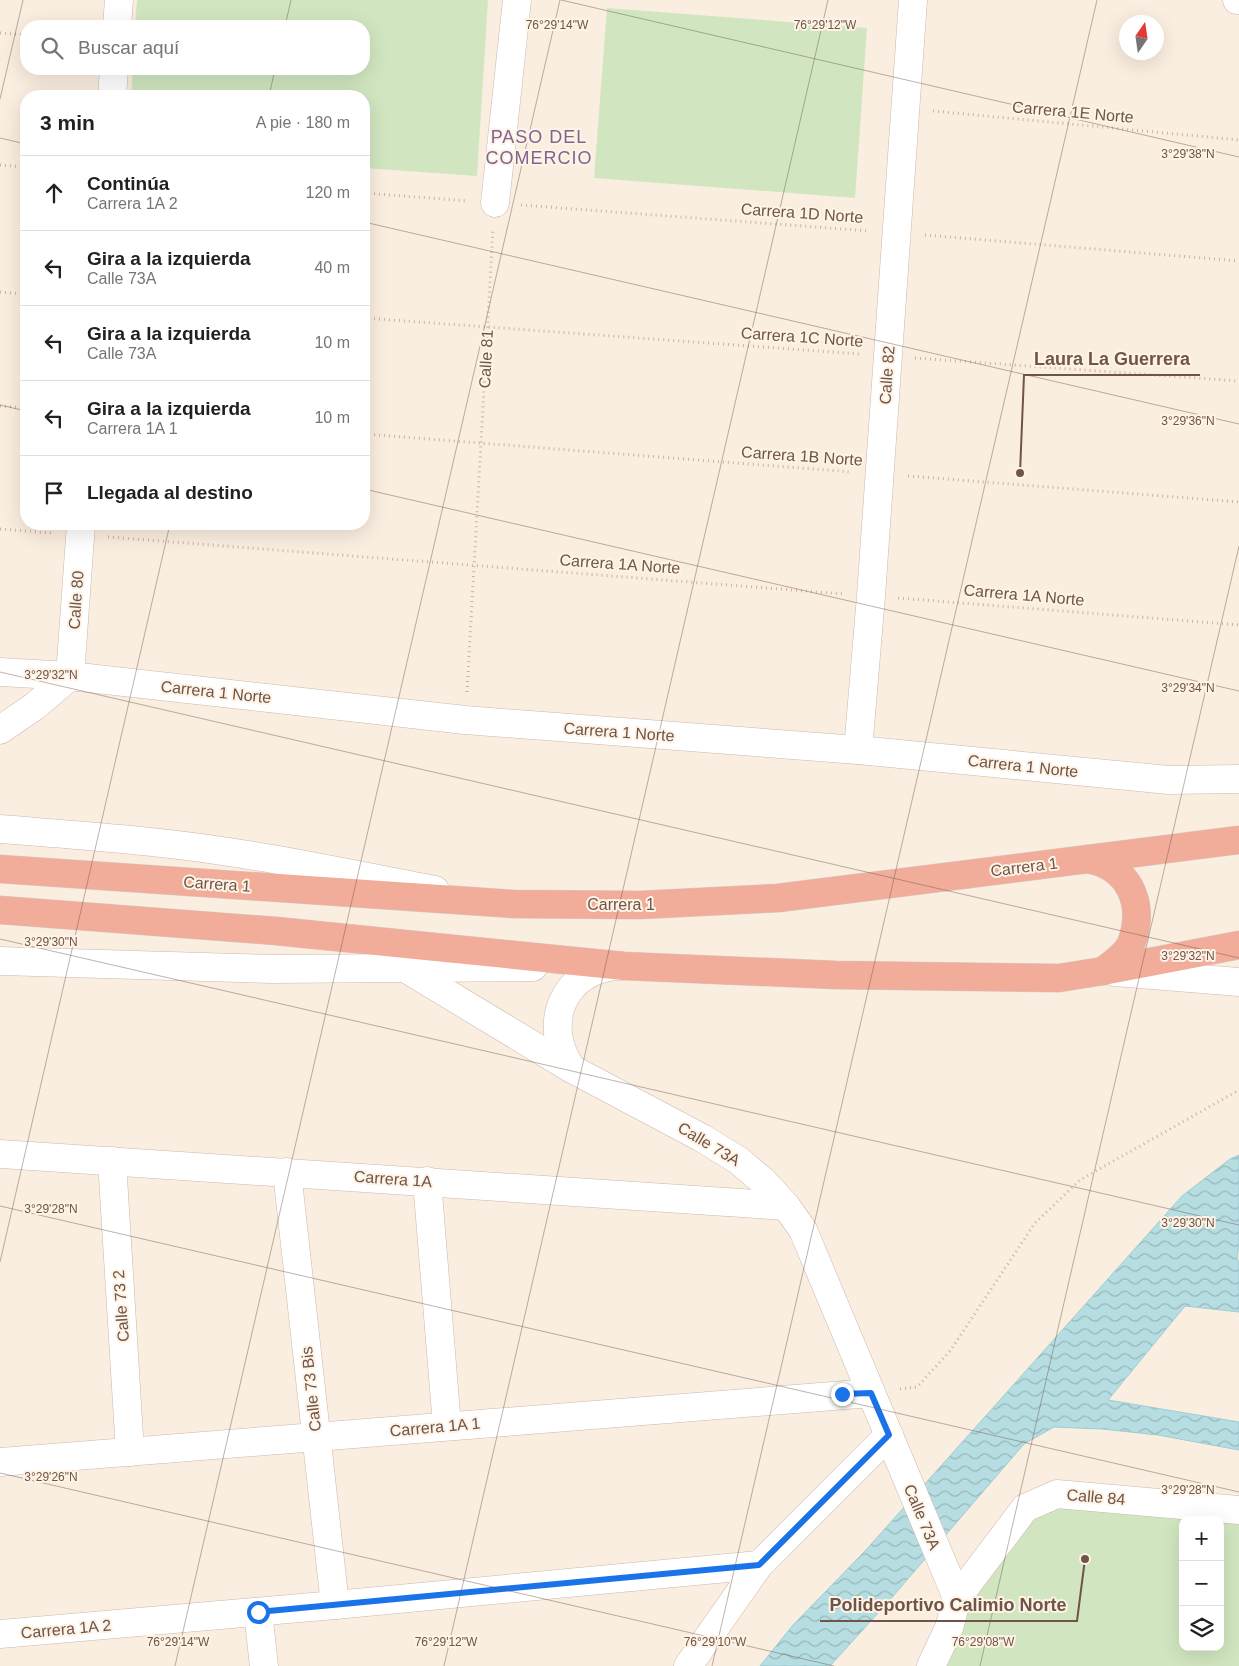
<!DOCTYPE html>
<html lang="es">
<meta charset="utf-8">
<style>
:root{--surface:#fff;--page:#f2f2f2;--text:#202124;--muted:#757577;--line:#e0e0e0}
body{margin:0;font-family:Arial,sans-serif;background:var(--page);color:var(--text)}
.controls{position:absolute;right:15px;bottom:15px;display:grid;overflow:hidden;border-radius:10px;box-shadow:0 5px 20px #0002}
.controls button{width:45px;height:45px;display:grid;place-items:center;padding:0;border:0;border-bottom:1px solid var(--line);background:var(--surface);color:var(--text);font:25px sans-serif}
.compass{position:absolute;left:1119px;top:15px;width:45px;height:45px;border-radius:50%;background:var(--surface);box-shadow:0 5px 20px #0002;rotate:13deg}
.stop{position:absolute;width:15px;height:15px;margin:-11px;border:4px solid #1a73e8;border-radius:50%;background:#fff}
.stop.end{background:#1a73e8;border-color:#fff;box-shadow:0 1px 5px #0008}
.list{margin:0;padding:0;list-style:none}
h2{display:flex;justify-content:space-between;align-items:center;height:65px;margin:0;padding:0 20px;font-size:21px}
h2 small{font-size:16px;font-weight:400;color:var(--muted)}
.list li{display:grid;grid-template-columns:32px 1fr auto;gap:15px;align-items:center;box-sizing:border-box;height:75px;padding:0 20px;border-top:1px solid var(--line)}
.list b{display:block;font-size:19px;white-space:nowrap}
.list p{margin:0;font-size:16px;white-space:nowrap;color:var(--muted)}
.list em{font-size:16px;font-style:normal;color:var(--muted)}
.icon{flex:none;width:28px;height:28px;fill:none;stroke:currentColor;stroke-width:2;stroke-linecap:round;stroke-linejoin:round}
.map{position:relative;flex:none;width:1239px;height:1666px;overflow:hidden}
.search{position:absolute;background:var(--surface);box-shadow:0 5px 20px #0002;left:20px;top:20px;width:350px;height:55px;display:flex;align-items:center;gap:12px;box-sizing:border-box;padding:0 18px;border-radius:20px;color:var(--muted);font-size:19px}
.panel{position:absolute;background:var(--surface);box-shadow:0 5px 20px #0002;left:20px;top:90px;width:350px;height:440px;border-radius:20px}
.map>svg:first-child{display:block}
.pitch{fill:#d1e6c0;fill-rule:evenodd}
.water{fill:url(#water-waves);stroke:#9dcdd3}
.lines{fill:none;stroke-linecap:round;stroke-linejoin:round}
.minor-casing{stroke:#ccb8ab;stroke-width:29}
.highway-casing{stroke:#d7cfcc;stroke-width:29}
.path{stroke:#d2af9d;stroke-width:3;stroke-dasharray:1 4;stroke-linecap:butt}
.minor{stroke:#fff;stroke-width:28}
.highway{stroke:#f1ac9a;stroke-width:28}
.route{stroke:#1a73e8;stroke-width:6}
.ticks{fill:none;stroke:#6f5449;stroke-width:1;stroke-opacity:0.45}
.labels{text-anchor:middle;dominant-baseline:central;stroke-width:4;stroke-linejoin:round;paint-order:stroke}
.street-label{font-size:16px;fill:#6f5449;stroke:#fef3e5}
.neighbourhood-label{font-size:18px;letter-spacing:1px;fill:#806592;stroke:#fef3e5}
.ticks-label{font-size:12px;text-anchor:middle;fill:#6f5449;stroke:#fef3e5;stroke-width:4;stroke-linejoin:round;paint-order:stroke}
.leader{fill:none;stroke:#6f5449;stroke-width:2}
.callout-dot{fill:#6f5449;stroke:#fef3e5;stroke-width:2}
.callout-label{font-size:18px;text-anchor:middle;font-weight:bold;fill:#6f5449;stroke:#fef3e5;stroke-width:4;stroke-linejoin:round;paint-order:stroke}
</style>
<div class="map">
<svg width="1239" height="1666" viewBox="0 0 1239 1666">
<defs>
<pattern id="water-waves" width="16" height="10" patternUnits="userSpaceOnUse" patternTransform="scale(1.25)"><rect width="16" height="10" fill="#b6dee2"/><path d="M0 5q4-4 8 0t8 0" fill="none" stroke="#98b7b9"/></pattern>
</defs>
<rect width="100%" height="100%" fill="#faeee0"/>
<!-- pitch -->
<g class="pitch">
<polygon points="137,0 488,0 477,176 364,168 364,96 131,96 133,69 364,69 364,26 135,26"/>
<polygon points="607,8 867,28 855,198 594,178"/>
<path d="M1044 1499 1239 1510V1666H931L949 1628ZM1183 1520H1220V1647H1183Z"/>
</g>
<!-- water -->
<polygon class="water" points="1239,1155 1239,1243 1237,1260 1239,1261 1239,1312 1185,1306 1108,1400 1239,1422 1239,1450 1158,1435 1102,1429 1054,1427 1024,1444 888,1602 830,1666 760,1666 793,1625 865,1551 1182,1196 1230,1159"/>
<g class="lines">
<!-- minor casing -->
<g class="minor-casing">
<g id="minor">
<polyline points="1237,0 1239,0"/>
<polyline points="117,26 119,0"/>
<polyline points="112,96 114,69"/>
<polyline points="495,203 517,0"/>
<polyline points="0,672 70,676 465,720 858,750 1169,780 1239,779"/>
<polyline points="0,730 35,706 70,676 81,524"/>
<polyline points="858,750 871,596 913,0"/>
<path d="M0 829C74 835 149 840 222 851 294 861 364 877 435 890"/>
<polyline points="0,961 271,969 533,967"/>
<polyline points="405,968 572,1069 702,1138 738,1160 764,1182 786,1206 803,1230 957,1598"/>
<polyline points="1115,972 1239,982"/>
<path d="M572 1069C540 1024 564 967 621 966"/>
<polyline points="0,1154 786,1206"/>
<polyline points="112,1161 130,1452"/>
<polyline points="287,1172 335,1605"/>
<polyline points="427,1181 447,1426"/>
<polyline points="0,1462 871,1393"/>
<polyline points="258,1612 264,1666"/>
<polyline points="0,1634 335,1605 759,1565"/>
<polyline points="688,1666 759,1565 889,1435"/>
<polyline points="931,1666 949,1628 957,1598 1025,1508 1057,1494 1239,1510"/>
</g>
</g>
<!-- highway casing -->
<g class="highway-casing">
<g id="highway">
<path d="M1087 859C1129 866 1145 903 1132 941 1128 954 1113 963 1103 971"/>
<polyline points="0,869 513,904 640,905 778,898 1239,840"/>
<polyline points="0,910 276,931 624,966 836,975 1059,978 1103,971 1239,945"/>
</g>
</g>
<!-- path -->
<g class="path">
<polyline points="0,33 26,35"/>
<polyline points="933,111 1239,140"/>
<polyline points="0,165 26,167"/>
<polyline points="364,193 468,201"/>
<polyline points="521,205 869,231"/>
<polyline points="925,235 1239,261"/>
<polyline points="0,292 26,294"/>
<polyline points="364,318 859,354"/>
<polyline points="915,358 1239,381"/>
<polyline points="0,406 26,408"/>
<polyline points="364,434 852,472"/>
<polyline points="908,476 1239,502"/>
<polyline points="0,529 52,533"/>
<polyline points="108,537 844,594"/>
<polyline points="898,598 1239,625"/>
<polyline points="467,692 493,229"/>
<polyline points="900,1389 917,1387 950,1351 1035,1223 1080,1180 1239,1090"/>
</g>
<!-- minor -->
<use href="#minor" class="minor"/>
<!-- highway -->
<use href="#highway" class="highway"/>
</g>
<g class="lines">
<!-- route -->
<polyline class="route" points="258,1612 759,1565 889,1435 871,1393 842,1394"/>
</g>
<!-- ticks -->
<path class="ticks" d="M561 0 1239 157M285 26 291 0M269 96 275 69M0 99 23 0M0 138 26 144M364 222 1239 424M0 405 26 411M364 489 1239 691M0 672 1239 958M0 939 1239 1225M0 1206 1239 1492M0 1262 170 524M0 1473 834 1666M175 1666 560 0M444 1666 828 0M712 1666 1097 0M980 1666 1239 546"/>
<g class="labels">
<!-- street labels -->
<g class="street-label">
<text transform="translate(1073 112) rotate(5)">Carrera 1E Norte</text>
<text transform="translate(802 213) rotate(4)">Carrera 1D Norte</text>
<text transform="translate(802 337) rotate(4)">Carrera 1C Norte</text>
<text transform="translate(486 359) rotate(-87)">Calle 81</text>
<text transform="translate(887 375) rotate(-86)">Calle 82</text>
<text transform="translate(802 456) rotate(4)">Carrera 1B Norte</text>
<text transform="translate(620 564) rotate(4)">Carrera 1A Norte</text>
<text transform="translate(1024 595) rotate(5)">Carrera 1A Norte</text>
<text transform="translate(76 600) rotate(-86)">Calle 80</text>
<text transform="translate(216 692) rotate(6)">Carrera 1 Norte</text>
<text transform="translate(619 732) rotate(4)">Carrera 1 Norte</text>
<text transform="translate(1023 766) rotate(6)">Carrera 1 Norte</text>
<text transform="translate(1024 867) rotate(-7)">Carrera 1</text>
<text transform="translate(217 884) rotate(4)">Carrera 1</text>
<text x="621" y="904">Carrera 1</text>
<text transform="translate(709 1144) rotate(31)">Calle 73A</text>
<text transform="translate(393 1179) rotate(4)">Carrera 1A</text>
<text transform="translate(121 1306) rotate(-94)">Calle 73 2</text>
<text transform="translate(311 1389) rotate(-96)">Calle 73 Bis</text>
<text transform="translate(435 1427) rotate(-5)">Carrera 1A 1</text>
<text transform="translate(1096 1497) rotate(5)">Calle 84</text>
<text transform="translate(922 1517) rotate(67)">Calle 73A</text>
<text transform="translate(66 1629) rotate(-5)">Carrera 1A 2</text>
</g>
<!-- neighbourhood labels -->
<g class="neighbourhood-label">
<text x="539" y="137">PASO DEL<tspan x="539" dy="21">COMERCIO</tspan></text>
</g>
</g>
<g class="ticks-label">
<text x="557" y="29">76°29'14"W</text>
<text x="825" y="29">76°29'12"W</text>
<text x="1188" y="158">3°29'38"N</text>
<text x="1188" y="425">3°29'36"N</text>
<text x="51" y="679">3°29'32"N</text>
<text x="1188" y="692">3°29'34"N</text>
<text x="51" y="946">3°29'30"N</text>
<text x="1188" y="960">3°29'32"N</text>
<text x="51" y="1213">3°29'28"N</text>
<text x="1188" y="1227">3°29'30"N</text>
<text x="51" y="1481">3°29'26"N</text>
<text x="1188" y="1494">3°29'28"N</text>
<text x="178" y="1646">76°29'14"W</text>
<text x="446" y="1646">76°29'12"W</text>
<text x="715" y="1646">76°29'10"W</text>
<text x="983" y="1646">76°29'08"W</text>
</g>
<!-- callouts -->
<path class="leader" d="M1020 473L1024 375H1200M1085 1559L1077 1621H820"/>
<g class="callout-dot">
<circle cx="1020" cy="473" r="5"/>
<circle cx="1085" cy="1559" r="5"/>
</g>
<g class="callout-label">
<text x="1112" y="365">Laura La Guerrera</text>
<text x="948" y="1611">Polideportivo Calimio Norte</text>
</g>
</svg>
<div class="controls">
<button>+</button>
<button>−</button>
<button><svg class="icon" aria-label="layers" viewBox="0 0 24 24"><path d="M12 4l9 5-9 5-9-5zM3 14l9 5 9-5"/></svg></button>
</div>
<svg class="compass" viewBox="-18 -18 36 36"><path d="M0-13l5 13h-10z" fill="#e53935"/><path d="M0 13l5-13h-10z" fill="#757577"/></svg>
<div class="stop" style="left:258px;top:1612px"></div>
<div class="stop end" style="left:842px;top:1394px"></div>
<div class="search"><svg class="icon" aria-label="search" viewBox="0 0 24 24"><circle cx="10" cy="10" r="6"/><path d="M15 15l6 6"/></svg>Buscar aquí</div>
<section class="panel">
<h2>3 min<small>A pie · 180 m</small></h2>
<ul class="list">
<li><svg class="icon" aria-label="ahead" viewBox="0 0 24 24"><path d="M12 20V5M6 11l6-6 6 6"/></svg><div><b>Continúa</b><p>Carrera 1A 2</p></div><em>120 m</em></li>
<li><svg class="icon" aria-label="left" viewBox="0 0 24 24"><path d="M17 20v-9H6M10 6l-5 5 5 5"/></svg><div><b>Gira a la izquierda</b><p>Calle 73A</p></div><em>40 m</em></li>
<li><svg class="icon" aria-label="left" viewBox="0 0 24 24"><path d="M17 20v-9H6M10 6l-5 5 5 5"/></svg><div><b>Gira a la izquierda</b><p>Calle 73A</p></div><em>10 m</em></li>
<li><svg class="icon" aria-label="left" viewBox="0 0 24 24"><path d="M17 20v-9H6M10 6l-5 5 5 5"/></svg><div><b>Gira a la izquierda</b><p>Carrera 1A 1</p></div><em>10 m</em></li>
<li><svg class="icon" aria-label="arrive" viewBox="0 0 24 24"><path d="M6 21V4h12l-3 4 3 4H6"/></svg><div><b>Llegada al destino</b></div></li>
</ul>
</section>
</div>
